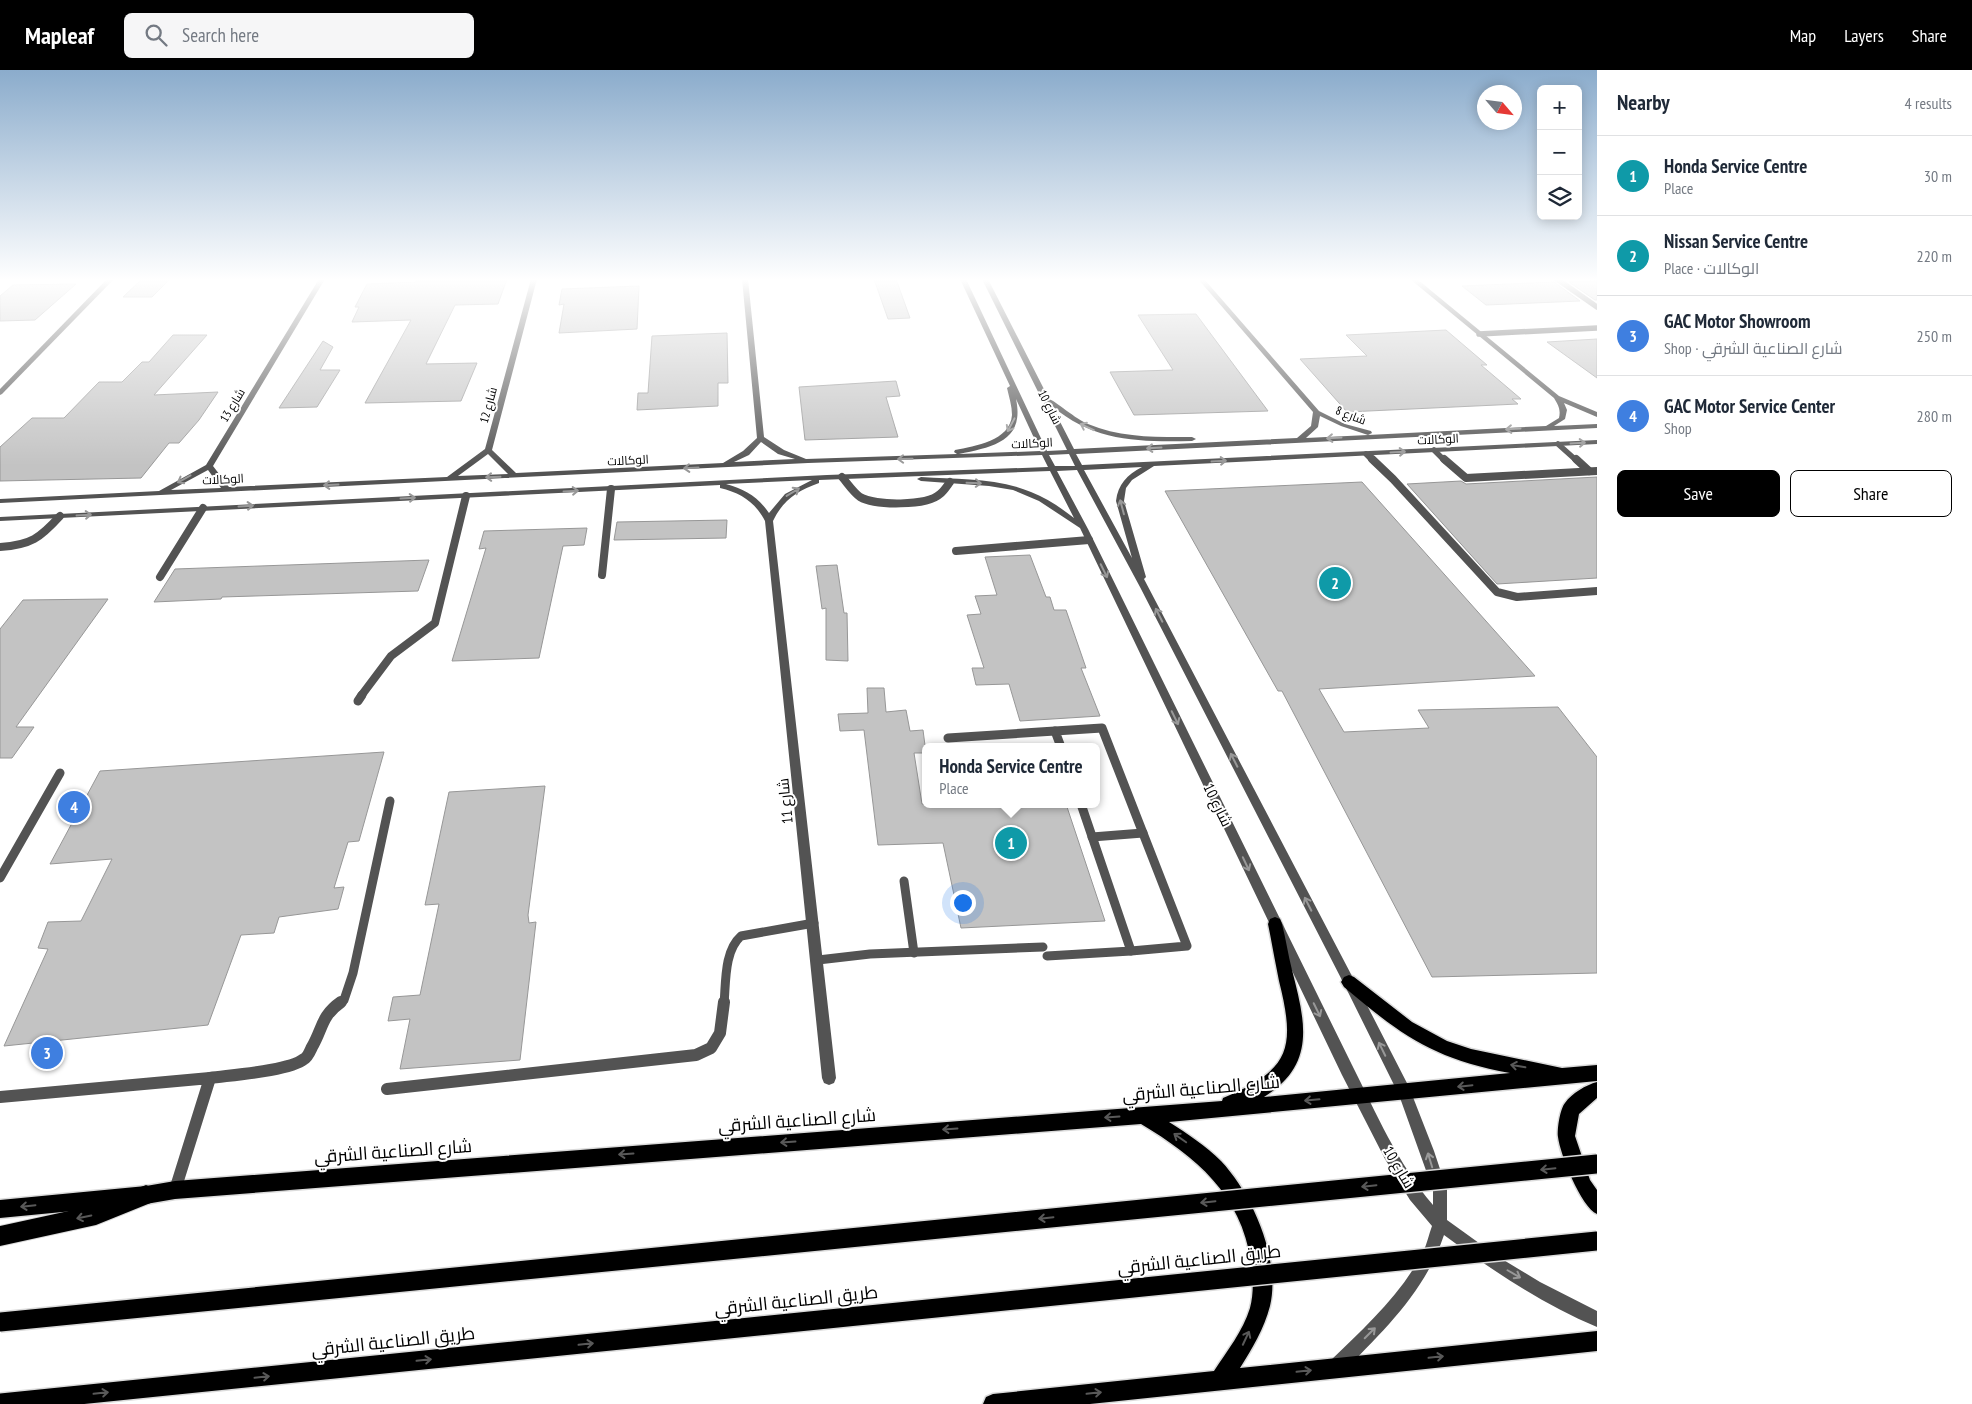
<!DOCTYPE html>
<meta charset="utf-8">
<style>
:root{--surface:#fff;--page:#f6f6f7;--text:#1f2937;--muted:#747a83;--line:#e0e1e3;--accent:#000}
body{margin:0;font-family:"PT Sans Narrow",Cairo,sans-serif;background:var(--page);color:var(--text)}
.controls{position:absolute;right:15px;top:15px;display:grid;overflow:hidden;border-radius:8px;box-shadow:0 2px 12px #0003}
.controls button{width:45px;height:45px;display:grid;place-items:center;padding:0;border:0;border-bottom:1px solid var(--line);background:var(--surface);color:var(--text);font:25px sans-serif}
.compass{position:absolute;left:1477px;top:15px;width:45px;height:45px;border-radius:50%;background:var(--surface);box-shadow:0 2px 12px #0003;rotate:118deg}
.you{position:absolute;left:962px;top:832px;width:18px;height:18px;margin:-12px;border:4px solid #fff;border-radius:50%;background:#1a73e8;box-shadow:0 0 0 8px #1a73e833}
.badge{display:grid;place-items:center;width:32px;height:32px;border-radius:50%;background:var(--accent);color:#fff;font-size:16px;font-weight:700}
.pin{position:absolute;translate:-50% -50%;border:2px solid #fff;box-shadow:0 1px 5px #0006}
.popup{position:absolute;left:922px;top:673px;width:178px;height:65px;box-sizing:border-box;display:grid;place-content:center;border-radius:8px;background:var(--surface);filter:drop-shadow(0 1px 4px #0005);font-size:16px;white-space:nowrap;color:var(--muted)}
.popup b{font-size:19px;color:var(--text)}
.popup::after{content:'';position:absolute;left:50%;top:100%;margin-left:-10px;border:10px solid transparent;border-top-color:var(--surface)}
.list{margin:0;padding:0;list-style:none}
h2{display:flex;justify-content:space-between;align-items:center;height:65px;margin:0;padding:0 20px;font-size:21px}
h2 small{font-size:16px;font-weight:400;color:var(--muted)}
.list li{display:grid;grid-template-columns:32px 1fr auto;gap:15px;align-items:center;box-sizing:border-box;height:80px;padding:0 20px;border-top:1px solid var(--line)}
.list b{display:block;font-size:19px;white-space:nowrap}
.list p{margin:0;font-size:16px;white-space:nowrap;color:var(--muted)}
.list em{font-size:16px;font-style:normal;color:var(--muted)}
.actions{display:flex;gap:10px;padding:15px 20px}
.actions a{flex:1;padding:11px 0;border:1px solid var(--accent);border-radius:8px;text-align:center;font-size:18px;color:var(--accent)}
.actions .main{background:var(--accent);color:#fff}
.icon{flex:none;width:28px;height:28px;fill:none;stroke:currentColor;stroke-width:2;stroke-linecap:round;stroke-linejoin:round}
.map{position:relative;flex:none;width:1597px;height:1334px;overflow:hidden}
header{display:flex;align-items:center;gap:30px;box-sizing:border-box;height:70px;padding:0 25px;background:var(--accent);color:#fff}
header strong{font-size:24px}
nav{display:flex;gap:28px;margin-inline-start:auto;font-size:18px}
.search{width:350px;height:45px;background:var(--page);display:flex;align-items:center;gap:12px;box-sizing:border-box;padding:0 18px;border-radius:8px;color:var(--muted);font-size:19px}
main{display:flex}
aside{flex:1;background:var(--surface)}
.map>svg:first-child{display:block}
.building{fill:#c3c3c3;stroke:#979797}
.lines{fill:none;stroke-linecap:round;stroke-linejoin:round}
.primary-casing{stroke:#dbdbdb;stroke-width:3}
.trunk-casing{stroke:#dbdbdb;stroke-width:2}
.service-far3{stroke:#535353;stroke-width:5.5}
.service-far2{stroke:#535353;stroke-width:8}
.service-far1{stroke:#535353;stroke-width:9}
.service{stroke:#535353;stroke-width:12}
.minor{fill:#535353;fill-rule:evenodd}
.primary{fill:#000;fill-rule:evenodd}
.trunk{fill:#000;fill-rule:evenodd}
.trunk-bridge-casing{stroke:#dbdbdb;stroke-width:22;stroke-linecap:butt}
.trunk-bridge{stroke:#000;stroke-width:19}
.oneway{stroke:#989898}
.oneway2{stroke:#595959}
.labels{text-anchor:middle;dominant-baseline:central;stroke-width:4;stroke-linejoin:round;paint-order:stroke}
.far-street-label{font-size:12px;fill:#000;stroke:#fff}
.street-label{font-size:15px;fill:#000;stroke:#fff}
.near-street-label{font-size:18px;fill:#000;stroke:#fff}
</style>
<header>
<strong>Mapleaf</strong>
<div class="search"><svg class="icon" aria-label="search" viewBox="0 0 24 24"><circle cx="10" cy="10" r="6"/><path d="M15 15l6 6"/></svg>Search here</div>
<nav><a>Map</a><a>Layers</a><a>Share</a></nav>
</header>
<main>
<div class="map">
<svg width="1597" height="1334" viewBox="0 0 1597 1334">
<rect width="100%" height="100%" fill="#fff"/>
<!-- building -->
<g class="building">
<polygon points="142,209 170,209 152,227 123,227"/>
<polygon points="417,209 507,209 498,234 455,235 426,294 477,293 461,331 365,333 411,250 352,252 359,237 355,237 367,214 416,212"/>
<polygon points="874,209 896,209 910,248 888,249"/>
<polygon points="1597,211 1597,230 1595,230 1569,212"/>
<polygon points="1554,212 1580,231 1486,235 1462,216"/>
<polygon points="76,214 35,250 0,251 0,226 13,215"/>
<polygon points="639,216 637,259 559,263 564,234 559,235 562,219"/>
<polygon points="1196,244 1268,341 1134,345 1110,302 1173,300 1138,245"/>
<polygon points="1446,260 1487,295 1481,295 1521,329 1512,329 1518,334 1347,342 1300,289 1367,286 1346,265"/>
<polygon points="727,263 728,313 718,313 718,336 637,340 638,323 648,323 652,266"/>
<polygon points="173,265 207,265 154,325 218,322 199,350 179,373 169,373 141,408 0,411 0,377 32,348 64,348 99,312 122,312 142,292 149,292"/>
<polygon points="1597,269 1597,308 1547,272"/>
<polygon points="323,271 333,277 320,300 340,300 317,337 279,338"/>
<polygon points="896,311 900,326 886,327 898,367 805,370 799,317"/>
<polygon points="1597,407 1597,508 1497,514 1407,414 1461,411 1466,414"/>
<polygon points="1362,412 1535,606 1319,619 1344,662 1429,658 1418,640 1558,637 1597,687 1597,903 1432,907 1282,621 1278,621 1165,421"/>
<polygon points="727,450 726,468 614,470 617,452"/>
<polygon points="587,458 584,475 563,476 539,588 452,591 486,478 479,479 484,461"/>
<polygon points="1030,485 1046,527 1050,527 1054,540 1066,540 1086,598 1081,598 1100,646 1020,651 1009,614 976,615 972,598 984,598 967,545 981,544 975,526 997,525 985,487"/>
<polygon points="429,490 418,521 222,527 221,529 154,532 175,499"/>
<polygon points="837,495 844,543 847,543 848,591 826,590 826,538 822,539 816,496"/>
<polygon points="108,529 16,657 34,657 12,688 0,688 0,559 23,530"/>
<polygon points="867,618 884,618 886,642 906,640 910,661 923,660 926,683 914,683 922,734 1066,734 1105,851 961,858 943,773 878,775 864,660 840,661 838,644 868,643"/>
<polygon points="384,682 359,771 348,772 334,818 344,817 338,839 279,847 274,863 241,865 208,955 4,976 48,879 38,878 48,852 81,851 112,789 50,794 100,701"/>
<polygon points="545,716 528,845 529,853 536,852 520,990 400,999 410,949 388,951 393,927 420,925 439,834 425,835 449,722"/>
</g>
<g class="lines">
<!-- primary casing -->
<g class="primary-casing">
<g id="primary">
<path d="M1275 847 1280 849 1282 854C1286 869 1288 885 1292 900 1305 951 1317 994 1264 1027L1510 1003C1434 989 1402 966 1344 917L1341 912 1344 907 1349 905 1354 907 1412 952 1447 971 1471 979 1562 998 1597 995V1011L1169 1052C1188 1064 1206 1076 1221 1091 1253 1125 1281 1190 1270 1236 1264 1259 1252 1279 1240 1298L1597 1261V1281L1090 1334H983L986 1327 993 1324 1214 1301C1227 1281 1243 1261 1250 1238 1254 1223 1253 1207 1251 1192 1241 1124 1196 1087 1141 1054L175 1129 146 1134 0 1148V1130L146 1116 175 1111 1222 1031 1223 1028C1290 1000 1296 979 1279 911 1275 892 1272 873 1268 854L1270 849Z"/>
<path d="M1597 1012V1028L1579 1044 1575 1066 1590 1110 1597 1120V1144C1581 1137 1560 1084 1558 1067 1557 1059 1560 1039 1565 1033 1572 1023 1586 1015 1597 1012Z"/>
</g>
</g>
<!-- trunk casing -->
<g class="trunk-casing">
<polygon id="trunk" points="146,1115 153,1118 156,1125 153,1132 96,1155 0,1176 0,1156 96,1135"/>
</g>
<!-- service-far3 -->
<g class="service-far3">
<polyline points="1557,209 1597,237"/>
<polyline points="1479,264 1597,258"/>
<polyline points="1558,374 1577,391"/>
<polyline points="1434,380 1445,391"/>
<polyline points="1366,384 1373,391"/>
</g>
<!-- service-far2 -->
<g class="service-far2">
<polyline points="1372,389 1393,409 1497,522 1517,527 1597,521"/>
<polyline points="1444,389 1466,408 1597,401"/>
<polyline points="1576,389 1589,401"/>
<path d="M842 407C848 414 853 422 860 427 875 436 927 436 940 424 944 421 947 416 950 412"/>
<path d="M0 477C31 475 40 468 60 446"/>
<polyline points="956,481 1089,470"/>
<polyline points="602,505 611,419"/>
<polyline points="160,507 203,438"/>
<polyline points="361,626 391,586 435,553 466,426"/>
</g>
<!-- service-far1 -->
<g class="service-far1">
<polyline points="358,631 362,625"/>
<polyline points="948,668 1055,661"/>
<polyline points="1061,677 1055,661 1102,658 1187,876 1131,881"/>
<polyline points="1092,767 1143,763"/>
<polyline points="0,808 60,703"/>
<polyline points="904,811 914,883"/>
<polyline points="1047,886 1131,881 1081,734"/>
<polyline points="818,890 870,884 1043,877"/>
<polyline points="339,934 344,930 353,903 390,731"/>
<path d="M724 934C726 912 724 881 741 866L814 853"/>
</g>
<!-- service -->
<g class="service">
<path d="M210 1008C231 1005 289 1001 304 989 308 987 310 981 312 977 323 958 321 946 341 932"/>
<polyline points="387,1019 696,985 711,978 720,963 724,932"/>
<polyline points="0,1027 210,1008 175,1120"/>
</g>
<!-- minor -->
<g class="minor">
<polygon points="107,209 114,209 2,324 0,325 0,319"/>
<path d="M319 209H325L213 396 229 417 447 407 485 379 531 209H537L492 380 516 403 723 393 743 381 757 368 742 209H748L764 367 784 380 806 389 957 384 954 382 955 380C975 376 1010 371 1012 345 1012 336 1009 327 1007 318L1010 316 960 209H966L1047 381 1067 380 982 209H988L1049 329C1054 330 1077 350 1088 354 1121 368 1156 367 1192 367L1196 369 1192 371C1140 372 1094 372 1052 336L1074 379 1297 368 1311 356 1313 342 1198 209H1204L1319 341 1345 354 1371 361 1372 363 1368 365 1546 356 1559 348C1561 339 1558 335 1554 328L1410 209H1417L1559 326 1597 342V347L1564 333 1567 340 1565 349 1554 356 1597 354V358L1076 384 1082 395 1597 370V374L1154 396 1132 410 1126 418 1124 431 1146 507 1144 509 1353 908 1409 1017 1434 1081 1447 1120V1150L1497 1186 1540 1212 1597 1241V1257C1542 1234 1492 1200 1444 1165 1425 1222 1383 1261 1342 1303L1336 1305 1330 1303 1328 1297 1330 1291C1364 1258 1401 1225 1423 1182 1427 1174 1429 1164 1432 1156L1410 1130 1385 1089 1342 1005 1080 458 1039 431 1013 420 989 416 921 411 917 409 921 407C958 410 996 407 1031 422 1047 428 1061 438 1074 448L1050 401 819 410V413C797 421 783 430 773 451L836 1008 834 1013 829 1015 824 1013 822 1008 765 451C755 432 741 423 720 418V415L0 451V447L827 405 1048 397 1042 385 808 393 0 433V429L159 421 206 395ZM1016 329 1040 381 959 384C993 377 1025 371 1016 329ZM1320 346 1341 356 1368 365 1306 368 1318 357ZM761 372 778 384 795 389 734 392 749 385ZM488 384 508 404 458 406ZM1069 384 1075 396H1055L1049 385ZM1142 397C1127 405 1118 414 1116 431L1132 488 1084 400ZM208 400 221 418 171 420ZM1077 400 1140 517 1345 916 1399 1025 1433 1120V1135C1398 1094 1376 1043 1352 995L1088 459 1057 401ZM812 410 785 424 769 443C758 427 745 419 726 414Z"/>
</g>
<!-- primary -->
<use href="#primary" class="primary"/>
<!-- trunk -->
<use href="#trunk" class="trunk"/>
<!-- trunk-bridge casing -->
<g class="trunk-bridge-casing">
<g id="trunk-bridge">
<polyline points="0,1252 1597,1094"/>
<polyline points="0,1333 1597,1171"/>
</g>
</g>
<!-- trunk-bridge -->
<use href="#trunk-bridge" class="trunk-bridge"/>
</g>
<!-- one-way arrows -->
<defs><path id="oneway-shaft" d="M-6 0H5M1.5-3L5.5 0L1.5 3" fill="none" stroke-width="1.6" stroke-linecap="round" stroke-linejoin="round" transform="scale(1.25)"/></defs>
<g class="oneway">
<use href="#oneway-shaft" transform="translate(1011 355) rotate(118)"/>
<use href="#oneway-shaft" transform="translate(1087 357) rotate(-155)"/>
<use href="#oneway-shaft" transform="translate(1513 359) rotate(177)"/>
<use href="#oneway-shaft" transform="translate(1334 368) rotate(177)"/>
<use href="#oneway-shaft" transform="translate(1578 373) rotate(-3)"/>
<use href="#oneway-shaft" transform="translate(1154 378) rotate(177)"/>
<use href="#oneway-shaft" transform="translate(1398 382) rotate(-3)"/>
<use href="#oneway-shaft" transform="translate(905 389) rotate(179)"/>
<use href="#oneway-shaft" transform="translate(1219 391) rotate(-3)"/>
<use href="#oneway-shaft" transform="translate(691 398) rotate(177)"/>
<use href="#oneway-shaft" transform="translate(493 407) rotate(178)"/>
<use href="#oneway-shaft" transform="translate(184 409) rotate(151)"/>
<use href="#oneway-shaft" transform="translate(974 413) rotate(2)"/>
<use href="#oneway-shaft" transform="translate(331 415) rotate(177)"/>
<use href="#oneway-shaft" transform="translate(571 421) rotate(-3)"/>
<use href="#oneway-shaft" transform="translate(793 422) rotate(-31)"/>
<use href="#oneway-shaft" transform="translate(408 428) rotate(-3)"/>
<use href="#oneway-shaft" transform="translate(246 436) rotate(-3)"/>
<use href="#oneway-shaft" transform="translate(1122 437) rotate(-105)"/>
<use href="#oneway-shaft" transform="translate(84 445) rotate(-3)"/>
<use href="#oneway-shaft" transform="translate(1104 501) rotate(64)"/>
<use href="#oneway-shaft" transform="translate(1159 545) rotate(-117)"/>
<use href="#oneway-shaft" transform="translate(1175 648) rotate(64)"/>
<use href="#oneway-shaft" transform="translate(1234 690) rotate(-117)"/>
<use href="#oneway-shaft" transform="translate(1246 794) rotate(65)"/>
<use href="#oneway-shaft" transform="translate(1308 834) rotate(-117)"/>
<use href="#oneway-shaft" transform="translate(1317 940) rotate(64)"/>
<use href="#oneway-shaft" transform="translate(1382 979) rotate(-116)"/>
<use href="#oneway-shaft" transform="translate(1430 1090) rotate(-107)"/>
<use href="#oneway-shaft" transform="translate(1514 1204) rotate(30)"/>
<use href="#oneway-shaft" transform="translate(1370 1263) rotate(-45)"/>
</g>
<g class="oneway2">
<use href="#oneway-shaft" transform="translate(1518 996) rotate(-170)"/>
<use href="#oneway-shaft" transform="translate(1465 1016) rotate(174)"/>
<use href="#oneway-shaft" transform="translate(1312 1030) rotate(175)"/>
<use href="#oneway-shaft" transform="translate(1112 1047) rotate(176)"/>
<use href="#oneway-shaft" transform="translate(950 1059) rotate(176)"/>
<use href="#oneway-shaft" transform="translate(1180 1068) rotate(-145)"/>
<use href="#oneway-shaft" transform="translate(788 1072) rotate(176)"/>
<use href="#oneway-shaft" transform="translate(626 1084) rotate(176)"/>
<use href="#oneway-shaft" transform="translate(1548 1099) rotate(174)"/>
<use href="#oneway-shaft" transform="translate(1369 1116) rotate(174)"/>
<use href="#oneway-shaft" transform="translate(1208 1132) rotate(174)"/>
<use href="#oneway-shaft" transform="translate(28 1136) rotate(174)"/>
<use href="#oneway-shaft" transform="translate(84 1147) rotate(168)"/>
<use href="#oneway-shaft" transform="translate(1046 1148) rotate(174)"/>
<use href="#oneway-shaft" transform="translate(1246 1268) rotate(-65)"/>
<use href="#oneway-shaft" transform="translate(586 1274) rotate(-6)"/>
<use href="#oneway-shaft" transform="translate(1436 1287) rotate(-6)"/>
<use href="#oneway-shaft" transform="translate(424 1290) rotate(-6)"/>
<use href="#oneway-shaft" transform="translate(1304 1301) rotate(-6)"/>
<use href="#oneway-shaft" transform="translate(262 1307) rotate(-6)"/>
<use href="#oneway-shaft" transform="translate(101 1323) rotate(-6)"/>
<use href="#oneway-shaft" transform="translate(1094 1323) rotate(-6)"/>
</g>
<!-- sky -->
<linearGradient id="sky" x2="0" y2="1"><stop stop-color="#8baccc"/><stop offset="0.53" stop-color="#fff"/><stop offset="1" stop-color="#fff" stop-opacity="0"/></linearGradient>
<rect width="1597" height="396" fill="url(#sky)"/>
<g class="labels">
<!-- far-street labels -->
<g class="far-street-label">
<text transform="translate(232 335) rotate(-59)">شارع 13</text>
<text transform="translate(488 335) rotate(-75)">شارع 12</text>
<text transform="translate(1050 337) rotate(63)">شارع 10</text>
<text transform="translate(1351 345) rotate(21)">شارع 8</text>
<text transform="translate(1438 369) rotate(-3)">الوكالات</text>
<text transform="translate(1032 373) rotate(-3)">الوكالات</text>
<text transform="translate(628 390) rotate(-3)">الوكالات</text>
<text transform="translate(223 409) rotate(-3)">الوكالات</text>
</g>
<!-- street labels -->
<g class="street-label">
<text transform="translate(785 731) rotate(-96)">شارع 11</text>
<text transform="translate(1218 735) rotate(64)">شارع 10</text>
<text transform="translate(1399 1097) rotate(59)">شارع 10</text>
</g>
<!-- near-street labels -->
<g class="near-street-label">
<text transform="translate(1201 1018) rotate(-5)">شارع الصناعية الشرقي</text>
<text transform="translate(797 1050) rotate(-4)">شارع الصناعية الشرقي</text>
<text transform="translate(393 1081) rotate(-4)">شارع الصناعية الشرقي</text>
<text transform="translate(1199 1189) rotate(-6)">طريق الصناعية الشرقي</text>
<text transform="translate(796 1230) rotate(-6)">طريق الصناعية الشرقي</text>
<text transform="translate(393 1271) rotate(-6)">طريق الصناعية الشرقي</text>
</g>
</g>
</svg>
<div class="controls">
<button>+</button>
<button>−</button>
<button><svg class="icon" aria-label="layers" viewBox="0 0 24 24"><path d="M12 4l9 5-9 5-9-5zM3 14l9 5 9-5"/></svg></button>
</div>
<svg class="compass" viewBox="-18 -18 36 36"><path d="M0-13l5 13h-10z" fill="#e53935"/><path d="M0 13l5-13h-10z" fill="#747a83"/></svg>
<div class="you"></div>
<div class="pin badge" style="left:1011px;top:773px;background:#0f9aa8">1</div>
<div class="popup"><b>Honda Service Centre</b>Place</div>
<div class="pin badge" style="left:1335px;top:513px;background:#0f9aa8">2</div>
<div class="pin badge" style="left:47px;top:983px;background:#3f7fe0">3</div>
<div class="pin badge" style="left:74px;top:737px;background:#3f7fe0">4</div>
</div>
<aside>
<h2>Nearby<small>4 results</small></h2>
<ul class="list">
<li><span class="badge" style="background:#0f9aa8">1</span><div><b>Honda Service Centre</b><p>Place</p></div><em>30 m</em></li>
<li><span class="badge" style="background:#0f9aa8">2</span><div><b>Nissan Service Centre</b><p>Place · الوكالات</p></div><em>220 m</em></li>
<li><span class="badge" style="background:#3f7fe0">3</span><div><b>GAC Motor Showroom</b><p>Shop · شارع الصناعية الشرقي</p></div><em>250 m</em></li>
<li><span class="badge" style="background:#3f7fe0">4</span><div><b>GAC Motor Service Center</b><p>Shop</p></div><em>280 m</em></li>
</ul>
<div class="actions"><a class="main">Save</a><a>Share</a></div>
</aside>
</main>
